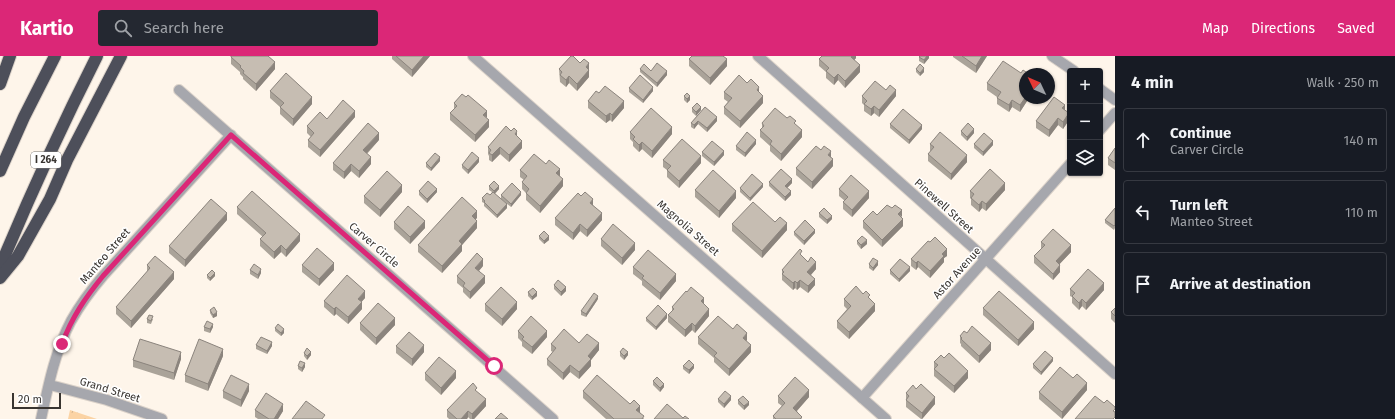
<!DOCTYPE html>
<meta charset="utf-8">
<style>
:root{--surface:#171b24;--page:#242831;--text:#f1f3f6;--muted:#9ea1a6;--line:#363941;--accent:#db2777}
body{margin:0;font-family:"Fira Sans",sans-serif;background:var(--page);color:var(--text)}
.controls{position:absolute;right:12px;top:12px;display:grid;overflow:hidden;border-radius:4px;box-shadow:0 1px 3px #0004}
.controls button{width:36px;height:36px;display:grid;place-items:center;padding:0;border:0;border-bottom:1px solid var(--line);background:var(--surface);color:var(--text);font:20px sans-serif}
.compass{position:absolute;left:1019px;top:12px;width:36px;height:36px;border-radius:50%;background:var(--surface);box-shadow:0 1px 3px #0004;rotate:314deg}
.scale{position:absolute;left:12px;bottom:10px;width:49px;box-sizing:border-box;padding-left:4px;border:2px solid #393531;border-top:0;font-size:11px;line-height:14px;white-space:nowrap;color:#393531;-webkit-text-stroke:3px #fff;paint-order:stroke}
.stop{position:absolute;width:12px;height:12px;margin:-9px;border:3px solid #db2777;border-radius:50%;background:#fff}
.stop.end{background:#db2777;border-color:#fff;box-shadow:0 1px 4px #0008}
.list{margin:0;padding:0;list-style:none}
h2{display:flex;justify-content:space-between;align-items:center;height:52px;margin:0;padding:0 16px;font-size:17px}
h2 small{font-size:13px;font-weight:400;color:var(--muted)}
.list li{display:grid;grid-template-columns:26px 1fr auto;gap:12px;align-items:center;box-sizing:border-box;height:64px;margin:0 8px 8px;padding:0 8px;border:1px solid var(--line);border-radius:4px}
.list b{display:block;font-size:15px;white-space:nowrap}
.list p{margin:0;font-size:13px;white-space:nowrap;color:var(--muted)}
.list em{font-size:13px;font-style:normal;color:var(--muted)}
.icon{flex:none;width:22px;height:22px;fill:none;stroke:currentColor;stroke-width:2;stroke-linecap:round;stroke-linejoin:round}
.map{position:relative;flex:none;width:1115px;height:363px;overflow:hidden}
header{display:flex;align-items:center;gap:24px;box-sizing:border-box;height:56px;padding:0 20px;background:var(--accent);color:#fff}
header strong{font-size:19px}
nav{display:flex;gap:22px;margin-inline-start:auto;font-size:14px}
.search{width:280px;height:36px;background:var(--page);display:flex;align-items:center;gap:10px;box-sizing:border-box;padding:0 14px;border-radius:4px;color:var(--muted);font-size:15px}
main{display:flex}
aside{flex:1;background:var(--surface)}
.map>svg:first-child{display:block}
.park{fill:url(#park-crowns)}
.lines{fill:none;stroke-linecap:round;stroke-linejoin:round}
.minor-casing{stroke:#dbd2c9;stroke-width:12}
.motorway-casing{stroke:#dbd2c9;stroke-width:14}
.minor{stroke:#a6a7ad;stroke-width:10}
.motorway{stroke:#4d4f5a;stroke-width:12}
.wall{fill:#aaa399}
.shaded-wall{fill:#8b847d}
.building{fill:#c6bdb2;stroke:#8b847d}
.route{stroke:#db2777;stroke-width:5}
.labels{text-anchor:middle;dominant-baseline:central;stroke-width:3;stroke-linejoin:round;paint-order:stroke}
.shield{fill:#fff;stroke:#74726f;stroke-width:1}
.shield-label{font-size:10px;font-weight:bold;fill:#393531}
.street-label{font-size:11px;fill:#393531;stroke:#fff}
</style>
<header>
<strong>Kartio</strong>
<div class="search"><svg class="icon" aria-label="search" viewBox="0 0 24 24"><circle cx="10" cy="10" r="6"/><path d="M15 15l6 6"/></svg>Search here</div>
<nav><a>Map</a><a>Directions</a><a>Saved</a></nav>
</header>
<main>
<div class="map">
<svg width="1115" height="363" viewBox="0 0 1115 363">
<defs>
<pattern id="park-crowns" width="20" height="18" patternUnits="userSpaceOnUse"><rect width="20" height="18" fill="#fbd3a4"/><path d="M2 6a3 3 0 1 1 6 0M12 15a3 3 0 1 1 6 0" fill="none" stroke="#d8b68e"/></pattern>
</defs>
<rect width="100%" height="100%" fill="#fef5ea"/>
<!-- park -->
<polygon class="park" points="70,354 97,363 68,363"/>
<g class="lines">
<!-- minor casing -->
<g class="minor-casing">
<g id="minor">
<polyline points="473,0 886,363"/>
<polyline points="758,0 1115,318"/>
<polyline points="1052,0 1074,15"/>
<polyline points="1100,33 1115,44"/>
<polyline points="179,34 553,363"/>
<polyline points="1100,74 1115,57"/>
<polyline points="50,329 107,344 162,363"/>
<polyline points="862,342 1070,108"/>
<path d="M41 363C48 331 55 295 71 265 80 249 91 234 103 220L231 79"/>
</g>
</g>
<!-- motorway casing -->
<g class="motorway-casing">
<g id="motorway">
<polyline points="0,28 10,0"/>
<polyline points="0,115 24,61 55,0"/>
<path d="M0 211C30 139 62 69 97 0"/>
<polyline points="0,222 18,200 50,143 67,104 121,0"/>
</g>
</g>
<!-- minor -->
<use href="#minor" class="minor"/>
<!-- motorway -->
<use href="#motorway" class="motorway"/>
</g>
<!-- wall -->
<g class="wall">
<polygon points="392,0 430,0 412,21 392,3"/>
<polygon points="856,0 856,2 854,4 860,16 845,32 838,24 834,29 826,22 826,16 819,10 819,3"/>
<polygon points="929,0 929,2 924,8 919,5 919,1"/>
<polygon points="953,0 987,0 976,17 953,1"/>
<polygon points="231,1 275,13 256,35 243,23 243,21 240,18 240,16 231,8"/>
<polygon points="689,3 727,10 710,29 689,10"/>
<polygon points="580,7 589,13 589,21 577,35 569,27 566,31 560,26 559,13"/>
<polygon points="640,13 667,19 657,31 640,16"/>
<polygon points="916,13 924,16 920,20 916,16"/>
<polygon points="987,27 1025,42 1029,42 1020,56 1012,51 1009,56 997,48 997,41 987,34"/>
<polygon points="629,32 653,35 643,47 629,36"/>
<polygon points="886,34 896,40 879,61 874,57 871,60 864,55 864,49 862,47 862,40"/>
<polygon points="270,35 312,48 293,70 280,58 280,51 270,42"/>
<polygon points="724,36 759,36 763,47 740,72 724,58 724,51 728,46 724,43"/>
<polygon points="599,37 624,52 612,66 610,64 606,67 588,52 588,45"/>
<polygon points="684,40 690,44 687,47 684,44"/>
<polygon points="454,47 487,62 489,71 475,86 450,64 450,57 454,53"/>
<polygon points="705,51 717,65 707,76 698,68 694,73 691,71 691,67"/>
<polygon points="692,52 701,54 696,60 692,56"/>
<polygon points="1065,54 1069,64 1063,73 1058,69 1049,81 1036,72 1036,65"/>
<polygon points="355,61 320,101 308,91 308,84 311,81 307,77 307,70 327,63"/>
<polygon points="787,62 796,69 802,81 781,105 770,95 770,90 760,81 760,74 762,72 762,67"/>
<polygon points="890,68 922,73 909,88 890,72"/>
<polygon points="961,75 974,77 967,85 961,79"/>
<polygon points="630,76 672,78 652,102 642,93 639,96 633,90 633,86 630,83"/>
<polygon points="517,81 522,92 509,106 500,98 492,106 489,104 489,100 488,98 488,91"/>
<polygon points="379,84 367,98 371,108 359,122 351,115 344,123 333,114 333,107"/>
<polygon points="756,88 745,101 736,94 736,90"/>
<polygon points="930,88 967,106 951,124 928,105 928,98 931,95 930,95"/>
<polygon points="974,88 993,89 983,100 974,92"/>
<polygon points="1115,92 1115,114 1108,109 1108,102"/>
<polygon points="702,96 724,99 714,110 702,100"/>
<polygon points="831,101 833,110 812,133 796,119 796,112"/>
<polygon points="663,104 701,107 679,132 667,121 667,114 663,111"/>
<polygon points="440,105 431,115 426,111 426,107"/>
<polygon points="479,106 468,118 462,112 462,109"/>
<polygon points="546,108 560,120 563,130 540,157 526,144 526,137 522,133 522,126 524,124 520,121 520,114"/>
<polygon points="769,126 792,127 787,132 791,139 785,145 769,130"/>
<polygon points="489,130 499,133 495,138 507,152 497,162 484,150 484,147 482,146 482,142 490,139 492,136 489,134"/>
<polygon points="763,131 750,145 740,136 740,132"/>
<polygon points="839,133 869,142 852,161 843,153 843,146 845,145 839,140"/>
<polygon points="695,134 736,142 719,162 695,141"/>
<polygon points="1005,134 986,155 982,152 979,156 971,149 971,143 970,142 970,135"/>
<polygon points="419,135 437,136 427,147 419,139"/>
<polygon points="402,136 380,161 364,147 364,140"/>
<polygon points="501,139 521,139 511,151 501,143"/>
<polygon points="593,149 602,164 587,181 580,175 573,184 555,169 555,162"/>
<polygon points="237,151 300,185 286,201 281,196 274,203 260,190 260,183 263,181 237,158"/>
<polygon points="1115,152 1115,172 1114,174 1105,167 1105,164"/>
<polygon points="819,157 832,163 827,168 819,161"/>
<polygon points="877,159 902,162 903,170 882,191 863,172 863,165"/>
<polygon points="477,162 476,163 477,172 462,189 462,195 442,217 418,196 418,189"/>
<polygon points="227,164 185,211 169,197 169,190"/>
<polygon points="394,166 425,172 410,188 394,173"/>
<polygon points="775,166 787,174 762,202 732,175 732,168"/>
<polygon points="794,176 815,177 804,189 794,179"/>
<polygon points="539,180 549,184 544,188 539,183"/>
<polygon points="601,183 635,194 622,209 601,190"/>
<polygon points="857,185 867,188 861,193 857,188"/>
<polygon points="1041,186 1071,196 1059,208 1060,216 1053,224 1034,207 1034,200 1041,193"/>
<polygon points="802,200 816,213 811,219 815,229 808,237 800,231 797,234 795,232 793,234 782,224 782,214"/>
<polygon points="947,200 944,202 944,206 930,222 918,211 916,214 911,210 911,203"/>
<polygon points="869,208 878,209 873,215 869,212"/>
<polygon points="147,209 174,223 131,272 116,258 116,251 147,216"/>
<polygon points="302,209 334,214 319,230 302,216"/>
<polygon points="483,210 479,215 485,227 470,243 463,236 463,232 457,227 457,220"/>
<polygon points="633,211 676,225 660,244 642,229 642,225 633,218"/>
<polygon points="250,214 261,217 258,223 250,218"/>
<polygon points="890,214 910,215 899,226 890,218"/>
<polygon points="207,219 215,220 210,225 207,222"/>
<polygon points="554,229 566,235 561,240 554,233"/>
<polygon points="1070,233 1104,234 1086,254 1082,250 1079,254 1072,247 1072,241 1070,240"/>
<polygon points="528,236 537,240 532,244 528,240"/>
<polygon points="863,238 870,243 875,255 849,283 837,272 837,265 847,253 844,250 844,243"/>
<polygon points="365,242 361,246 362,253 348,268 336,258 334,260 324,251 324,245"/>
<polygon points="598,243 586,261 581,259 581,255"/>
<polygon points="485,248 517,253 502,270 485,255"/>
<polygon points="704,248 709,260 695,277 692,274 685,281 668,266 668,259 672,255 672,251"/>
<polygon points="983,252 1034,273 1018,290 983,259"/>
<polygon points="1115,252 1115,267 1111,263 1111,256"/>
<polygon points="210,254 217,260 213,262 210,257"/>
<polygon points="646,262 667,262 656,274 646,265"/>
<polygon points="147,263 153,263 151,268 147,267"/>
<polygon points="360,267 395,269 376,289 360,274"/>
<polygon points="204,271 213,271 210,277 204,275"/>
<polygon points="275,272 284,277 281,280 275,275"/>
<polygon points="733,273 747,284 746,285 751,296 729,320 714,306 714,302 698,288 698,281"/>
<polygon points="518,275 547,281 532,298 522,290 522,286 518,282"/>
<polygon points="967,277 991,294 979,307 961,290 961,288 960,287 960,280"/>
<polygon points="579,287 599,294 591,304 591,310 579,323 570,316 563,324 547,309 547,303 553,296 551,295 551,288"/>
<polygon points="256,289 272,290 267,298 256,293"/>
<polygon points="396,290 424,296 412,310 396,297"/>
<polygon points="620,296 628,299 624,304 620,300"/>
<polygon points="304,297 311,299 307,304 304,300"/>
<polygon points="223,300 208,335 185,326 185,319"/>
<polygon points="181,303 174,324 133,311 133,304"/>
<polygon points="1053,305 1041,319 1033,312 1033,308"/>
<polygon points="934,306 968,322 954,337 934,320"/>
<polygon points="298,310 305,311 302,316 298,313"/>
<polygon points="683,310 694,312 689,318 683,313"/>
<polygon points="425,317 456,322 441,339 425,324"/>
<polygon points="653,325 664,331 660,336 653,329"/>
<polygon points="1087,334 1062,363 1039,343 1039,336"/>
<polygon points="223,335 249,335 241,351 223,342"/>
<polygon points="583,335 630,348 640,356 644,363 606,363 583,342"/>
<polygon points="477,336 486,350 474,363 470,363 468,361 467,363 449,363 447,361 447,354"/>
<polygon points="906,337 935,348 922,363 921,363 906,351"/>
<polygon points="778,340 809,341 797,355 802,363 773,363 773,360 782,350 778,347"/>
<polygon points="718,343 731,344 724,352 718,346"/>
<polygon points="738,344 749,349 744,354 738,348"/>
<polygon points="255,354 283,355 278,363 258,363 255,361"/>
</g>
<!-- shaded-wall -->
<g class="shaded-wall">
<polygon points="424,0 430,0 412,21 412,14"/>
<polygon points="852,0 856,0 856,2 851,8 851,1"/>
<polygon points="927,0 929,0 929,2 924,8 924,4"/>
<polygon points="982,0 987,0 976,17 976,10"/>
<polygon points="727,3 727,10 710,29 710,22"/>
<polygon points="275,6 275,13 256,35 256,28"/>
<polygon points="589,7 589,14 586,11"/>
<polygon points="860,9 860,16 845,32 845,25"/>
<polygon points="924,12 924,16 920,20 920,17"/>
<polygon points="589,14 589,21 577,35 577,28"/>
<polygon points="667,15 667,19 657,31 657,27"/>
<polygon points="838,18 838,24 834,29 834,22"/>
<polygon points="569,20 569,27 566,31 566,24"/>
<polygon points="653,31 653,35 643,47 643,44"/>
<polygon points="759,31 759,38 757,34"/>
<polygon points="896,34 896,40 879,61 879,54"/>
<polygon points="690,40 690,44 687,47 687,43"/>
<polygon points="763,40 763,47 740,72 740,65"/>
<polygon points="312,41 312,48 293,70 293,63"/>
<polygon points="1025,42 1029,42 1020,56 1020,49"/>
<polygon points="1012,44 1012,51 1009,56 1009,49"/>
<polygon points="624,45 624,52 612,66 612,59"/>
<polygon points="1065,49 1065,56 1062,52"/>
<polygon points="874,50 874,57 871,60 871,53"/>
<polygon points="701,51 701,54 696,60 696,56"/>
<polygon points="355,55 355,61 320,101 320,94"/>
<polygon points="487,55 487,62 483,59"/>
<polygon points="610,57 610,64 606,67 606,60"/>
<polygon points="1069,57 1069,64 1063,73 1063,66"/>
<polygon points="717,61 717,65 707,76 707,72"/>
<polygon points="1058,62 1058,69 1049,81 1049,74"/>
<polygon points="489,64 489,71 475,86 475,79"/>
<polygon points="698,65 698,68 694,73 694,69"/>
<polygon points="922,69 922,73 909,88 909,84"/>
<polygon points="672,71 672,78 652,102 652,95"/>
<polygon points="974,73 974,77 967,85 967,81"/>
<polygon points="802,74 802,81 781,105 781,98"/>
<polygon points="517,75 517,82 515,78"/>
<polygon points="379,77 379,84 363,101 363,94"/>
<polygon points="756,84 756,88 745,101 745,97"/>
<polygon points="522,85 522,92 509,106 509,99"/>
<polygon points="993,85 993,89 983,100 983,96"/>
<polygon points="642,86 642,93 639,96 639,89"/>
<polygon points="500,91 500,98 492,106 492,99"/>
<polygon points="724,95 724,99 714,110 714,106"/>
<polygon points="831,95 831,102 828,99"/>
<polygon points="967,99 967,106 951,124 951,118"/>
<polygon points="701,100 701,107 679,132 679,125"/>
<polygon points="371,101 371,108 359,122 359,115"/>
<polygon points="440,101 440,105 431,115 431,112"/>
<polygon points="479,102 479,106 468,118 468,114"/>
<polygon points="833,103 833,110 812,133 812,126"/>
<polygon points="351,108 351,115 344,123 344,116"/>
<polygon points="560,113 560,120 556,124 556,117"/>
<polygon points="563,123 563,130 540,157 540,150"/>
<polygon points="792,123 792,127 785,134 785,130"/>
<polygon points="1005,127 1005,134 986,155 986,148"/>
<polygon points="763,128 763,131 750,145 750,142"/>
<polygon points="402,129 402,136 380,161 380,154"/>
<polygon points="499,130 499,133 494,138 494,135"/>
<polygon points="437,133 437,136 427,147 427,143"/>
<polygon points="736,135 736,142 719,162 719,155"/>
<polygon points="791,135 791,139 785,145 785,141"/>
<polygon points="869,135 869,142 852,161 852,154"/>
<polygon points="521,136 521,139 511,151 511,148"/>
<polygon points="593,143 593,150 590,147"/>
<polygon points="982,145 982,152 979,156 979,149"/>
<polygon points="507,148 507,152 497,162 497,159"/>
<polygon points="902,154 902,161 898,158"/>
<polygon points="477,155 477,162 472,167 472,160"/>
<polygon points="227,157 227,164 185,211 185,204"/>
<polygon points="602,157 602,164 587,181 587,174"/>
<polygon points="832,160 832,163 827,168 827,164"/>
<polygon points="903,163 903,170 882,191 882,184"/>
<polygon points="425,165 425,172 410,188 410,181"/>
<polygon points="477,165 477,172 462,189 462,195 442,217 442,210 459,185"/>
<polygon points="787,167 787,174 762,202 762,195"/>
<polygon points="580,168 580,175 573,184 573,177"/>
<polygon points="815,174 815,177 804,189 804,185"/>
<polygon points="300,178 300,185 286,201 286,194"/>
<polygon points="549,180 549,184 544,188 544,185"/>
<polygon points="867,184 867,188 861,193 861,189"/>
<polygon points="635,187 635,194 622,209 622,202"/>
<polygon points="281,189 281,196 274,203 274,196"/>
<polygon points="1071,189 1071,196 1056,212 1056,205"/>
<polygon points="947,193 947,200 944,202 944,206 930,222 930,215 942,198"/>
<polygon points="483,203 483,210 475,219 475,212"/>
<polygon points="878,205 878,209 873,215 873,212"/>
<polygon points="918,205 918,211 916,214 916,207"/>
<polygon points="816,206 816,213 807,223 807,216"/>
<polygon points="334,207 334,214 319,230 319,223"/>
<polygon points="1060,209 1060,216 1053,224 1053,218"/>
<polygon points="910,211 910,215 899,226 899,223"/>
<polygon points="261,213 261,217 258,223 258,219"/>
<polygon points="174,216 174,223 131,272 131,265"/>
<polygon points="215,217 215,220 210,225 210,222"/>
<polygon points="676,218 676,225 660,244 660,237"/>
<polygon points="485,220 485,227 470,243 470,236"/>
<polygon points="815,223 815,229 808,237 808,230"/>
<polygon points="800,224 800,231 797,234 797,227"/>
<polygon points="795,225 795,232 793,234 793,227"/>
<polygon points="1104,227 1104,234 1086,254 1086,247"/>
<polygon points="566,231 566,235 561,240 561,236"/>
<polygon points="365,235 365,242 358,250 358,243"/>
<polygon points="537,236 537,240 532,244 532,241"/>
<polygon points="598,240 598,243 586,261 586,258"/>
<polygon points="704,242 704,249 701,245"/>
<polygon points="1082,243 1082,250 1079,254 1079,247"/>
<polygon points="362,246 362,253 348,268 348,261"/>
<polygon points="517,246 517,253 502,270 502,263"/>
<polygon points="875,248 875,255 849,283 849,276"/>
<polygon points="336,251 336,258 334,260 334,253"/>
<polygon points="709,253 709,260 695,277 695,270"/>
<polygon points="217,256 217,260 213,262 213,259"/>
<polygon points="667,258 667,262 656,274 656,271"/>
<polygon points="395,262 395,269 376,289 376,282"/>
<polygon points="1034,266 1034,273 1018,290 1018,284"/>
<polygon points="692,267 692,274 685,281 685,274"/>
<polygon points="213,268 213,271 210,277 210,273"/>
<polygon points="284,273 284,277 281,280 281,277"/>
<polygon points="547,275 547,281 532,298 532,291"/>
<polygon points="747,277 747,284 743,289 743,282"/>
<polygon points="272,286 272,290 267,298 267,295"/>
<polygon points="599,287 599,294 591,304 591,310 579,323 579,316 588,300"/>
<polygon points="991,287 991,294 979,307 979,300"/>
<polygon points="424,289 424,296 412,310 412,303"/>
<polygon points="751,289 751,296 729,320 729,313"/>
<polygon points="223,293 223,300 208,335 208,328"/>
<polygon points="181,296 181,303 174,324 174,317"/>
<polygon points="311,296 311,299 307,304 307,300"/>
<polygon points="628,296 628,299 624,304 624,300"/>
<polygon points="1053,302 1053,305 1041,319 1041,316"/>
<polygon points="305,307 305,311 302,316 302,312"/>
<polygon points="570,309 570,316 563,324 563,317"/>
<polygon points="694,309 694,312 689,318 689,314"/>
<polygon points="456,315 456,322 441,339 441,332"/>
<polygon points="968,315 968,322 954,337 954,330"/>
<polygon points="1087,327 1087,334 1062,363 1062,356"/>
<polygon points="249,328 249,335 241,351 241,344"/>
<polygon points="664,328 664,331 660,336 660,332"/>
<polygon points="809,334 809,341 793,359 793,352"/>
<polygon points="731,340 731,344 724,352 724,348"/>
<polygon points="935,341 935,348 922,363 922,357"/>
<polygon points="486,343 486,350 474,363 472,363 472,358"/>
<polygon points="749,346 749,349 744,354 744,350"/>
<polygon points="283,348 283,355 278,363 274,363"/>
<polygon points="640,350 640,356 636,361 636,354"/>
<polygon points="468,355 468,361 467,363 461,363"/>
</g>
<!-- building -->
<g class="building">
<polygon points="231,0 268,0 275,6 256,28 243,17 244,15 240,11 241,10 231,1"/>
<polygon points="396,0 424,0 412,14"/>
<polygon points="571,0 573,0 580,7 584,3 589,7 586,11 589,14 577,28 569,20 566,24 560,19 562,16 559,13"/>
<polygon points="692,0 723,0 727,3 710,22 689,3"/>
<polygon points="822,0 852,0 851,1 860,9 845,25 838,18 834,22 826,15 829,12 819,3"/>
<polygon points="920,0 927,0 924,4 919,1"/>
<polygon points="962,0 982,0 976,10"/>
<polygon points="1003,5 1021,17 1023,14 1029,18 1025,18 1025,42 1020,49 1012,44 1009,49 997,42 1001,36 987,27"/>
<polygon points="657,7 667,15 657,27 640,13 644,8 651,15"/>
<polygon points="920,8 924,12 920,17 916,13"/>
<polygon points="286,17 312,41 293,63 280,51 284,47 270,35"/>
<polygon points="640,19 653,31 643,44 629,32"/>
<polygon points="739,19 747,27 751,23 759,31 757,34 763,40 740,65 724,51 732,42 724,36"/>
<polygon points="875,25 886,34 890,29 896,34 879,54 874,50 871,53 864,48 867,45 862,40"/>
<polygon points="605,30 624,45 612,59 610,57 606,60 588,45 596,35 599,37"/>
<polygon points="687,37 690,40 687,43 684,40"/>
<polygon points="462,38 466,41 468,39 487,55 483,59 489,64 475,79 450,57 457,50 454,47"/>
<polygon points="1054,41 1065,49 1062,52 1069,57 1063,66 1058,62 1049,74 1036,65"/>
<polygon points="343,44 355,55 320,94 308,84 314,77 307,70 320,56 327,63"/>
<polygon points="697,47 701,51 696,56 692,52"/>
<polygon points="705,51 717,61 707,72 698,65 694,69 691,67"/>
<polygon points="651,52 672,71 652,95 642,86 639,89 633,83 635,81 630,76"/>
<polygon points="775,52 787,62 790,60 796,65 794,67 802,74 781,98 770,88 772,85 760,74 764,70 762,67"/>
<polygon points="903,53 922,69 909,84 890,68"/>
<polygon points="368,67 379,77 363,94 371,101 359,115 351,108 344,116 333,107"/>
<polygon points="968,67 974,73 967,81 961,75"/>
<polygon points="506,70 511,75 514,72 517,75 515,78 522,85 509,99 500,91 492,99 489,97 491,94 488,91"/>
<polygon points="747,76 756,84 745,97 736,90"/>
<polygon points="940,76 967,99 951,118 928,98 934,91 930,88"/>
<polygon points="984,77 993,85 983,96 974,88"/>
<polygon points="682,83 701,100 679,125 667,114 671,110 663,104"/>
<polygon points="712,85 724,95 714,106 702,96"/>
<polygon points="816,90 821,94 824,90 831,95 828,99 833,103 812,126 796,112"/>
<polygon points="1115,92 1115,107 1108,102"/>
<polygon points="472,96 479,102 468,114 462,109"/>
<polygon points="435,97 440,101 431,112 426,107"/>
<polygon points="534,98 546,108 549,104 560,113 556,117 563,123 540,150 526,137 529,133 522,126 527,120 520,114"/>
<polygon points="781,113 792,123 785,130 791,135 785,141 769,126"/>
<polygon points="990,113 1005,127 986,148 982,145 979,149 971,142 974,138 970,135"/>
<polygon points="713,114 736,135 719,155 695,134"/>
<polygon points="387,115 402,129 380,154 364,140"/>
<polygon points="752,118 763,128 750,142 740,132"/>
<polygon points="851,119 869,135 852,154 843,146 848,141 839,133"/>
<polygon points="428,125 437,133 427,143 419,135"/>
<polygon points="494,125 499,130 494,135 489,130"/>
<polygon points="512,127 521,136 511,148 501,139"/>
<polygon points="252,135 300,178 286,194 281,189 274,196 260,183 266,177 237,151"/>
<polygon points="493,136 507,148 497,159 484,146 485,145 482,142 487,137 490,139"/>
<polygon points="585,136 593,143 590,147 602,157 587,174 580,168 573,177 555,162 578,137 581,140"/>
<polygon points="462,141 477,155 472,160 477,165 459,185 462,188 442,210 418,189"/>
<polygon points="211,143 227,157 185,204 169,190"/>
<polygon points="753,146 775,166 780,161 787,167 762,195 732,168"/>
<polygon points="887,149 892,152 895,149 902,154 898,158 903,163 882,184 863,165 873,155 877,159"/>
<polygon points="408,150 425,165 410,181 394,166"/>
<polygon points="824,152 832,160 827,164 819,157"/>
<polygon points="1115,152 1115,169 1114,170 1105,164"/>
<polygon points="805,164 815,174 804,185 794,176"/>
<polygon points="613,168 635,187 622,202 601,183"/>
<polygon points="1053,173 1071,189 1056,205 1060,209 1053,218 1034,200 1045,189 1041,186"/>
<polygon points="544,175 549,180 544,185 539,180"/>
<polygon points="862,180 867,184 861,189 857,185"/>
<polygon points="935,181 947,193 942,198 944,200 930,215 918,205 916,207 911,203 928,185 930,186"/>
<polygon points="317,192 334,207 319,223 302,209"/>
<polygon points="800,193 802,195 800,198 808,206 811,201 816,206 807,216 815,223 808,230 800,224 797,227 795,225 793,227 782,218 784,216 782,214"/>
<polygon points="648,194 676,218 660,237 642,222 644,220 633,211"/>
<polygon points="477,197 483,203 475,212 485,220 470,236 463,230 465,227 457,220"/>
<polygon points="155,200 174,216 131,265 116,251 150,212 147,209"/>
<polygon points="873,202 878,205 873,212 869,208"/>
<polygon points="900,203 910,211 899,223 890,214"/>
<polygon points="254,208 261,213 258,219 250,214"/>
<polygon points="1088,213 1104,227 1086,247 1082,243 1079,247 1072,240 1075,237 1070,233"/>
<polygon points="212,214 215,217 210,222 207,219"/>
<polygon points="347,219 365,235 358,243 362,246 348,261 336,251 334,253 324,245"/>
<polygon points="558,224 566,231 561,236 554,229"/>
<polygon points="856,230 863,238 866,235 870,239 868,241 875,248 849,276 837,265 851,250 844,243"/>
<polygon points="501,231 517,246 502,263 485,248"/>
<polygon points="691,231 704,242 701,245 709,253 695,270 692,267 685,274 668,259 674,253 672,251 686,235 687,236"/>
<polygon points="533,232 537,236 532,241 528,236"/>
<polygon points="999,235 1034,266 1018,284 983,252"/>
<polygon points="594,237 598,240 586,258 581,255"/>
<polygon points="378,247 395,262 376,282 360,267"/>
<polygon points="658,249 667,258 656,271 646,262"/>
<polygon points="214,251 217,256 213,259 210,254"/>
<polygon points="1115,252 1115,260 1111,256"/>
<polygon points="149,259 153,260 151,265 147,263"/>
<polygon points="531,260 547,275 532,291 522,283 524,281 518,275"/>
<polygon points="718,260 733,273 737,268 747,277 743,282 751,289 729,313 714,300 717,297 698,281"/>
<polygon points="207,265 213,268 210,273 204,271"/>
<polygon points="278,268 284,273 281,277 275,272"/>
<polygon points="972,270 991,287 979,300 961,283 962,282 960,280 964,275 967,277"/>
<polygon points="564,273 579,287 587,278 599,287 588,300 591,303 579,316 570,309 563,317 547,303 556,292 551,288"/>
<polygon points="409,276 424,289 412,303 396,290"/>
<polygon points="261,281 272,286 267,295 256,289"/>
<polygon points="140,283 181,296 174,317 133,304"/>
<polygon points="199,283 223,293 208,328 185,319"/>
<polygon points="307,292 311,296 307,300 304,297"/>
<polygon points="623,292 628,296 624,300 620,296"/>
<polygon points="1045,295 1053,302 1041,316 1033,308"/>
<polygon points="949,297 968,315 954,330 934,313 938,309 934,306 941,299 944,302"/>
<polygon points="439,301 456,315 441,332 425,317"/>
<polygon points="689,304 694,309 689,314 683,310"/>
<polygon points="300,305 305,307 302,312 298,310"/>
<polygon points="1060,311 1073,322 1077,318 1087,327 1062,356 1039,336"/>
<polygon points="231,319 249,328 241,344 223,335"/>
<polygon points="597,319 630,348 634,344 640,350 636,354 644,360 642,363 614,363 583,335"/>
<polygon points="657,321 664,328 660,332 653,325"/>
<polygon points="795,321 809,334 793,352 802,361 800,363 776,363 773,360 785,347 778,340"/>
<polygon points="473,327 477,332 475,334 486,343 472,358 468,355 461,363 457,363 447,354"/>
<polygon points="921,328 935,341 922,357 906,344 909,340 906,337 913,329 916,333"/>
<polygon points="725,335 731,340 724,348 718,343"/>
<polygon points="266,337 283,348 274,363 269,363 255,354"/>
<polygon points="743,340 749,346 744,350 738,344"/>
<polygon points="1095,340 1104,347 1107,344 1115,351 1115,353 1113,355 1115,356 1115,361 1113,363 1075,363"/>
<polygon points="306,345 325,359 322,363 292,363"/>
<polygon points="667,348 683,362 685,360 689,363 654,363"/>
<polygon points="501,357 508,363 495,363"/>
</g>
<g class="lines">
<!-- route -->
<path class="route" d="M62 288C72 261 85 242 103 220L231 79 494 310"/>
</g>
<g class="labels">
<!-- shield labels -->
<rect class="shield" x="31" y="96" width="30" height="16" rx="3"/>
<g class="shield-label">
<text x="46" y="104">I 264</text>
</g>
<!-- street labels -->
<g class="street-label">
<text transform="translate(944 150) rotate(42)">Pinewell Street</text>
<text transform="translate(688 172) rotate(41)">Magnolia Street</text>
<text transform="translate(374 189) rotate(41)">Carver Circle</text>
<text transform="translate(105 200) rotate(-49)">Manteo Street</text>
<text transform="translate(957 217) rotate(-48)">Astor Avenue</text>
<text transform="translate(110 334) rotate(17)">Grand Street</text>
</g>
</g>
</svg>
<div class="controls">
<button>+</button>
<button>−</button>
<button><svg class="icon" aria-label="layers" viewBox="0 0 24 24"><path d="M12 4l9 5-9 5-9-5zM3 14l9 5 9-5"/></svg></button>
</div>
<svg class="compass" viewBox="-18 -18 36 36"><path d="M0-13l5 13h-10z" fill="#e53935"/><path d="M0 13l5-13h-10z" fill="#9ea1a6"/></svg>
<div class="scale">20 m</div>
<div class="stop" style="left:494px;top:310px"></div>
<div class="stop end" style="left:62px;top:288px"></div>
</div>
<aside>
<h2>4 min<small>Walk · 250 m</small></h2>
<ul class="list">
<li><svg class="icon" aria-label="ahead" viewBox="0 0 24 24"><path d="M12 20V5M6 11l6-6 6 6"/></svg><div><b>Continue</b><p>Carver Circle</p></div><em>140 m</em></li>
<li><svg class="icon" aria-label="left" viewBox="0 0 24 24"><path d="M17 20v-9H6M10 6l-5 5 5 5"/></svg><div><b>Turn left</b><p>Manteo Street</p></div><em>110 m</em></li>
<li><svg class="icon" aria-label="arrive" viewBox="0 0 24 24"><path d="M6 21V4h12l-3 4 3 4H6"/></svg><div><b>Arrive at destination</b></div></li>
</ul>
</aside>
</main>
